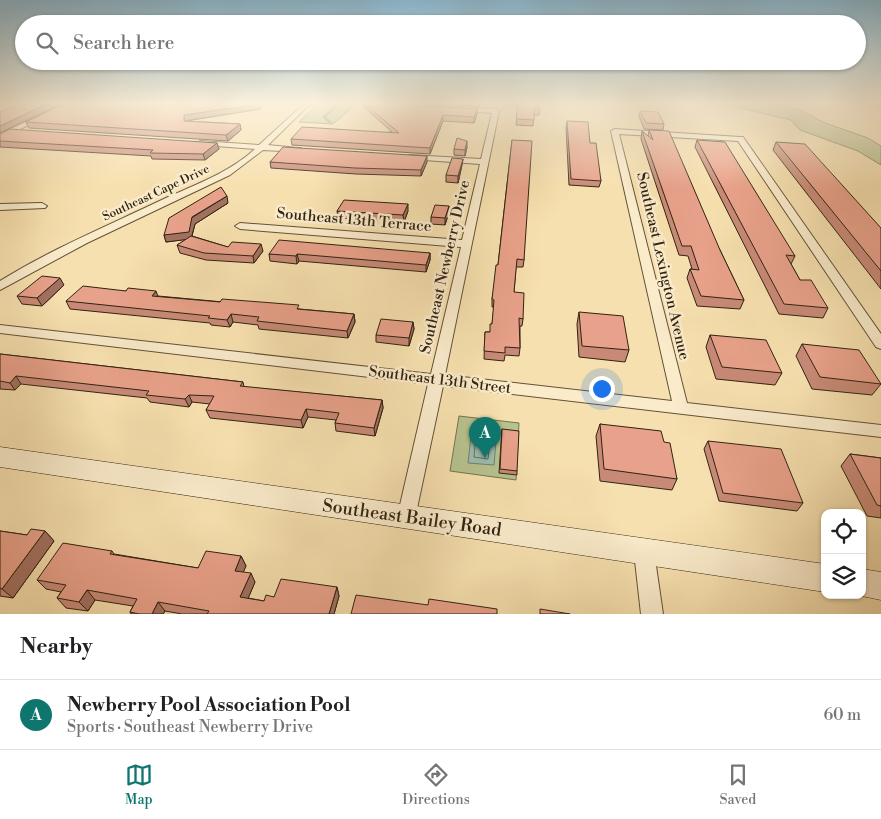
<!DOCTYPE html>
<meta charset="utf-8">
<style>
:root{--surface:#fff;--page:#f2f2f2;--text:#202124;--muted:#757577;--line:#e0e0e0;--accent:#0f766e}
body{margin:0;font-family:"Libre Bodoni",serif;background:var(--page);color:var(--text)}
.controls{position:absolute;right:15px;bottom:15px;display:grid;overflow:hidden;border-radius:10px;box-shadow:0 1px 4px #0004}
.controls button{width:45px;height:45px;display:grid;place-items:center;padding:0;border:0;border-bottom:1px solid var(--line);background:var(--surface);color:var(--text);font:25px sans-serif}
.you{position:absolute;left:601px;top:388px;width:18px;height:18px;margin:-12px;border:4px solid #fff;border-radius:50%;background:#1a73e8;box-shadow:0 0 0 8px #1a73e833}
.badge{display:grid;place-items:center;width:32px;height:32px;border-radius:50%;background:var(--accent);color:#fff;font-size:16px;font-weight:700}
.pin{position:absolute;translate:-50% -41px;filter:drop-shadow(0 1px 2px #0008)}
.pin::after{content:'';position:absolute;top:26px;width:18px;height:15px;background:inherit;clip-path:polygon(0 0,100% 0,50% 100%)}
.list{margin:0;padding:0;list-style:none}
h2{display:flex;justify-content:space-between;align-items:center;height:65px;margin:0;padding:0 20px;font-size:21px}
h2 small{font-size:16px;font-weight:400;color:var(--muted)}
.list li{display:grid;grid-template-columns:32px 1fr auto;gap:15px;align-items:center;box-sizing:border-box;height:70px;padding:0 20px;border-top:1px solid var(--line)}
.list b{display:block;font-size:19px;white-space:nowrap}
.list p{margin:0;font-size:16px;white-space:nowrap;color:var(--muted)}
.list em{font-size:16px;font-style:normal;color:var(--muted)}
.icon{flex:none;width:28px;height:28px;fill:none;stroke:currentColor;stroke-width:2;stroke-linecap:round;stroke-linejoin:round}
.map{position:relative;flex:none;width:881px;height:614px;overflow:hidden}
.search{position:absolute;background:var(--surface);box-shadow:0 1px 4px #0004;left:15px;right:15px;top:15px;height:55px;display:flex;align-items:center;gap:12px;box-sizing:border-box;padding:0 18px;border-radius:28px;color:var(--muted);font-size:19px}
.sheet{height:135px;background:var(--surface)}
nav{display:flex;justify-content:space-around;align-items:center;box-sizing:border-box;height:70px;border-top:1px solid var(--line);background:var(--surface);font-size:14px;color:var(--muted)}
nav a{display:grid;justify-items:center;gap:2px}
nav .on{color:var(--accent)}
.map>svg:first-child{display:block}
.green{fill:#b7c38f;stroke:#747350}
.water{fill:#9dbdaf;stroke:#727f70}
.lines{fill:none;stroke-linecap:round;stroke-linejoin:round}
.shore{stroke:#677060;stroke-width:1}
.stream{stroke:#727f70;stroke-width:2.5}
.street-casing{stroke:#625238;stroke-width:2}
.secondary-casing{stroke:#312311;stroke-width:1}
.street{fill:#faebcb;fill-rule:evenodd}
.secondary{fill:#faebcb;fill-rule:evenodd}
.wall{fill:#c88a77;stroke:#312311}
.shaded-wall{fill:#a27161;stroke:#312311}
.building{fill:#e8a18a;stroke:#312311}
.labels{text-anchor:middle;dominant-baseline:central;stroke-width:5;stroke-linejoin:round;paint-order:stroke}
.far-street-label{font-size:12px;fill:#312311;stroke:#faebcb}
.street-label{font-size:15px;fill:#312311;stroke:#faebcb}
.near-street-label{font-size:18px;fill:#312311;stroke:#faebcb}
</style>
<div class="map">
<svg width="881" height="614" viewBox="0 0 881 614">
<rect width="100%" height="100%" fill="#f7e0af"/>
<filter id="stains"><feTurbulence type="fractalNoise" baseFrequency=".004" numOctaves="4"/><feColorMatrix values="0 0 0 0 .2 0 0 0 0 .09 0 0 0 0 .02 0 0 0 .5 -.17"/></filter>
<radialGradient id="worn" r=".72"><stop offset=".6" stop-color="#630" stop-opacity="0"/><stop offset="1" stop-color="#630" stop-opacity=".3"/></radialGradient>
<!-- green -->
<g class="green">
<polygon points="319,103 357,103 333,124 299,122"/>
<polygon points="718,103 765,103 800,110 825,123 868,138 881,146 881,165 858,151 800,130 791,120"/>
<polygon points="459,416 519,423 516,480 450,471"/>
</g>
<!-- water -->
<polygon class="water" points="472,427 497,429 494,465 468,463"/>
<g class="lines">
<!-- shore -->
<polygon class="shore" points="479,432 491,435 488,459 474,457 476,434"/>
<!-- stream -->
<polyline class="stream" points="330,122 324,117 339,103"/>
<!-- street casing -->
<g class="street-casing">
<g id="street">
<polygon points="66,103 73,103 0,139 0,134"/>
<path d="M305 103H311L268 145 298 148H301V152L263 150 230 175 87 243 0 290V281C53 248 112 224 168 197 197 184 230 172 255 149L203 145 199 143 200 141 259 145Z"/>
<polygon points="872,103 881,103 881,107"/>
<polygon points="460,107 496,109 499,111 445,375 672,401 611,131 615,129 740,137 743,137 881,334 881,349 876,347 738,141 619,134 687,403 881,425 881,437 443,386 415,518 413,524 406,527 399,524 397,518 428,384 0,333 0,325 431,374 461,247 240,229 235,226 240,223 462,240 480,164 410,159 406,157 410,155 481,159 492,113 458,110 457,109"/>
<polygon points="42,203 47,206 45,208 0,210 0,204"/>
<polygon points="644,543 651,545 654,552 663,614 641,614 634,552 637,545"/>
</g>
</g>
<!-- secondary casing -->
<g class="secondary-casing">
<g id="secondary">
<polygon points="0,447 825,564 825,592 0,467"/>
<polygon points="862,569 881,572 881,600 857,595 862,595"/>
</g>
</g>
<!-- street -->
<use href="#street" class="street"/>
<!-- secondary -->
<use href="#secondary" class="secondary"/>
</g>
<!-- wall -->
<g class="wall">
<polygon points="363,103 409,103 408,103 410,105 477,114 474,123 443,121 430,154 292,145 291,139 392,132 363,106"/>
<polygon points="411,103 480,103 479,107"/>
<polygon points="498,103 536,103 540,109 539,115 534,115 533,126 516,125 518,106"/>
<polygon points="261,109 186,121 240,124 241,130 228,141 29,128 26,122"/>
<polygon points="640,111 664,124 663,130 644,129 639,116"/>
<polygon points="567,121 590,143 601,181 599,187 569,185 566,127"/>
<polygon points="649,130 720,250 744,300 740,309 697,306 687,278 690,269 692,269 688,256 679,255 641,139 642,131 648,136"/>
<polygon points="0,134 217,143 219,149 205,160 152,159 151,156 0,147"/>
<polygon points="512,140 524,260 523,267 516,267 514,292 523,319 522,326 520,326 520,348 519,356 505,355 504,361 484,359 485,332 490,332 492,324 494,307 492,307 492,299 498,265"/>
<polygon points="697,140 795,256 791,264 800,280 828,308 823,318 779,314 695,147"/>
<polygon points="776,142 881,228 881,289 773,150"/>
<polygon points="467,147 465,156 454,155 454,149"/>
<polygon points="463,159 462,165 458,183 446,182 446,175"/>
<polygon points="270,162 427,162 421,176 356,174 271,168"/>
<polygon points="228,203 195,224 192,236 228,247 263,251 254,263 206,260 180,253 177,245 187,239 166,242 164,235"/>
<polygon points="337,211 408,211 404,222 338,218"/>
<polygon points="449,212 445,225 431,224 431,217"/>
<polygon points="430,253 430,260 426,272 299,261 297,264 270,261 269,254"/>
<polygon points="64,285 42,306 22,304 17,296"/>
<polygon points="126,291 158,296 354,314 355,322 348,338 259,329 258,325 233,322 230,327 211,325 210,323 70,309 66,301"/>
<polygon points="579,312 629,350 625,362 579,357 577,324"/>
<polygon points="413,322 414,329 409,346 376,342 376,335"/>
<polygon points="710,335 782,373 775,385 716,379 706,347"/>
<polygon points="802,344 881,384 872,395 812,389 796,356"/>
<polygon points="0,354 243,382 244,387 382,400 383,408 375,436 336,431 335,423 336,420 308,417 303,428 210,418 206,410 210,404 192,402 189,407 150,402 147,398 21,384 15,390 0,389"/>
<polygon points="600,424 664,442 677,479 672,490 600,481 596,436"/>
<polygon points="502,429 517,471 517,475 499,473"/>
<polygon points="708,441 803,503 797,511 719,501 704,449"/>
<polygon points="850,454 881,458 881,518 867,516 841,466"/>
<polygon points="0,531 27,535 45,531 54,541 13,598 0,596"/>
<polygon points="112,551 114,554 198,568 241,556 246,566 243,572 255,582 248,598 264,601 274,597 337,587 339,596 334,614 182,614 165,611 163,614 131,614 130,612 133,606 95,600 88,611 66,608 57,598 61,592 46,589 37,580"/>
</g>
<!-- shaded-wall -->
<g class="shaded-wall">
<polygon points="49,103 63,103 0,133 0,126"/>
<polygon points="260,104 261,109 184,121 184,115"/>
<polygon points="477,109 477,114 474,123 474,117"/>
<polygon points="443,115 443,121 430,154 430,148"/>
<polygon points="240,124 241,130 228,141 226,135"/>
<polygon points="467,141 467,147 465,156 465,150"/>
<polygon points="217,143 219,149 205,160 203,154"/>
<polygon points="427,156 427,162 421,176 421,170"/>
<polygon points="463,159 462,165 458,183 458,176"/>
<polygon points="227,196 228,203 195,224 191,239 166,242 164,235"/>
<polygon points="408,204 408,211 404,222 403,215"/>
<polygon points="449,206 449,212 445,225 445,218"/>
<polygon points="261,244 263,251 254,263 253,256"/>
<polygon points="430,253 430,260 426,272 426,265"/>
<polygon points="297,254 299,261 297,264 296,256"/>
<polygon points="60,278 64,285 42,306 37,298"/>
<polygon points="156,291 159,299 152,296"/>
<polygon points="231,314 233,322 230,327 227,320"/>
<polygon points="354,314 355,322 348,338 347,331"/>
<polygon points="413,322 414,329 409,346 409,338"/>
<polygon points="16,376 21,384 15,390 10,383"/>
<polygon points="189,395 192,402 189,407 185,399"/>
<polygon points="382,400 383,408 375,436 374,428"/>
<polygon points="306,409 308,417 303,428 301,420"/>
<polygon points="45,531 54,541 13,598 2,589"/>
<polygon points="241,556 246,566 240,580 235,571"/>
<polygon points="251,573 255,582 245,606 240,597"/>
<polygon points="337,587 339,596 334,614 329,614"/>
<polygon points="87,590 95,600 88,611 79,602"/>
<polygon points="158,602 165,611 163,614 152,614"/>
</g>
<!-- building -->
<g class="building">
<polygon points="20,103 49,103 0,126 0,112"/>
<polygon points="65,103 259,103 260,104 184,115 184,121 240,124 226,135 26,122"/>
<polygon points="364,103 407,103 410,105 477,109 474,117 443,115 430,148 291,139 302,127 399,133"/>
<polygon points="518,103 536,103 540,109 534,109 534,120 516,119"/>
<polygon points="640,111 658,112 664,124 646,123"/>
<polygon points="567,121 588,122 590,143 596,143 601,181 571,179"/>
<polygon points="10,129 217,143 203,154 150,153 153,150 0,141 0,134"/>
<polygon points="649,130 669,131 720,250 744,300 701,296 690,269 699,270 691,246 682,246 642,131 653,140"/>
<polygon points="457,138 467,141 465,150 454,149"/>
<polygon points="512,140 532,141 524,260 517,259 514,292 524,293 523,319 519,318 520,348 505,347 505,353 484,351 485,332 490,332 490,324 492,324 494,300 492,299 496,265 498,265"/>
<polygon points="697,140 725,142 795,256 786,255 800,280 811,280 828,308 784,304"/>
<polygon points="776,142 805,144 881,228 881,271"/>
<polygon points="283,147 427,156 421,170 355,168 270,162"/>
<polygon points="452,158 463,159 458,176 446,175"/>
<polygon points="221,187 227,196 192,217 189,232 164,235 169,218"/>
<polygon points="344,200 408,204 403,215 337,211"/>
<polygon points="435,205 449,206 445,218 431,217"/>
<polygon points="191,236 228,247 232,242 261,244 253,256 204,253 177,245"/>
<polygon points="279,240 430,253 426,265 297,254 296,256 269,254"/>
<polygon points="42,276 60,278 37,298 17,296"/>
<polygon points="83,286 126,291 128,288 156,291 152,296 220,302 222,299 299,305 297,309 354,314 347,331 257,321 259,317 231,314 227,320 208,318 210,316 66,301"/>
<polygon points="579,312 623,316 629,350 582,346"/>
<polygon points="381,319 413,322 409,338 376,335"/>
<polygon points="710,335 766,340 782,373 722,367"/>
<polygon points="802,344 859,350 881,384 820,377"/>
<polygon points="0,354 243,382 240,386 382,400 374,428 335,423 339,413 306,409 301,420 206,410 214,396 189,395 185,399 146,395 149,391 16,376 10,383 0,381"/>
<polygon points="600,424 661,431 664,442 670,443 677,479 604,469"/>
<polygon points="502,429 519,431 517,471 500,469"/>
<polygon points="708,441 781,449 803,503 723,493"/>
<polygon points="850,454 881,458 881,506 877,505"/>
<polygon points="31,529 45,531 2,589 0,588 0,531 27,535"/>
<polygon points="63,543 112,551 110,554 198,568 206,551 241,556 235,571 251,573 240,597 264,601 266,595 274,597 281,579 337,587 329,614 207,614 209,611 158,602 152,614 139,614 130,612 137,599 87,590 79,602 57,598 66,585 37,580"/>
<polygon points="356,595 428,605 429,599 497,609 497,614 351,614"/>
<polygon points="540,609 570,614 540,614"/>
</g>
<!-- sky -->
<linearGradient id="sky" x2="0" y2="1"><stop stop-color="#8ab8d1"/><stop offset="0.55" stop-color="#fbf1db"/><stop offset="1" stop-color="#fbf1db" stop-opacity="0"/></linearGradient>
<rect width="881" height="188" fill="url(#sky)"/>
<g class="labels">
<!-- far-street labels -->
<g class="far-street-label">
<text transform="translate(156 193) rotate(-25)">Southeast Cape Drive</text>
</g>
<!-- street labels -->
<g class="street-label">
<text transform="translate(354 220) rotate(5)">Southeast 13th Terrace</text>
<text transform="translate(663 266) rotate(77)">Southeast Lexington Avenue</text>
<text transform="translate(445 267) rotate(-77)">Southeast Newberry Drive</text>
<text transform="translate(440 380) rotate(7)">Southeast 13th Street</text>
</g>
<!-- near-street labels -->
<g class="near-street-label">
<text transform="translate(412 518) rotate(8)">Southeast Bailey Road</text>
</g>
</g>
<rect width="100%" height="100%" filter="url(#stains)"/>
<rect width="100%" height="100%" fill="url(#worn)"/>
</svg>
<div class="controls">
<button><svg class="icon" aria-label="locate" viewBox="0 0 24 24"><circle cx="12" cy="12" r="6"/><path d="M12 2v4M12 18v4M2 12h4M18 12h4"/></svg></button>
<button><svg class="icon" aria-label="layers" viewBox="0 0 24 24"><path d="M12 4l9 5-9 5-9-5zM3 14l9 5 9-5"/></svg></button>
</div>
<div class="you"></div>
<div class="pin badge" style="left:485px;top:458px">A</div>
<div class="search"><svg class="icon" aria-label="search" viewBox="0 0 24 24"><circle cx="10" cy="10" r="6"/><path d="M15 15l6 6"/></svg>Search here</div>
</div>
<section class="sheet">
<h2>Nearby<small></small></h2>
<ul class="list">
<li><span class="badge">A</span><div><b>Newberry Pool Association Pool</b><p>Sports · Southeast Newberry Drive</p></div><em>60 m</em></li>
</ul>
</section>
<nav>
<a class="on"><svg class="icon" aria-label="map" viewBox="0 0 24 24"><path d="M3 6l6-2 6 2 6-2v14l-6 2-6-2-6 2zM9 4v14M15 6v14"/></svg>Map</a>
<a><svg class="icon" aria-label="directions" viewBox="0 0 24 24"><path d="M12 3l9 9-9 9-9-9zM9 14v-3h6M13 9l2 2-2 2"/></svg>Directions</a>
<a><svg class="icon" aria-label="saved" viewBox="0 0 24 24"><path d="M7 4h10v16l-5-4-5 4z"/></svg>Saved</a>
</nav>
